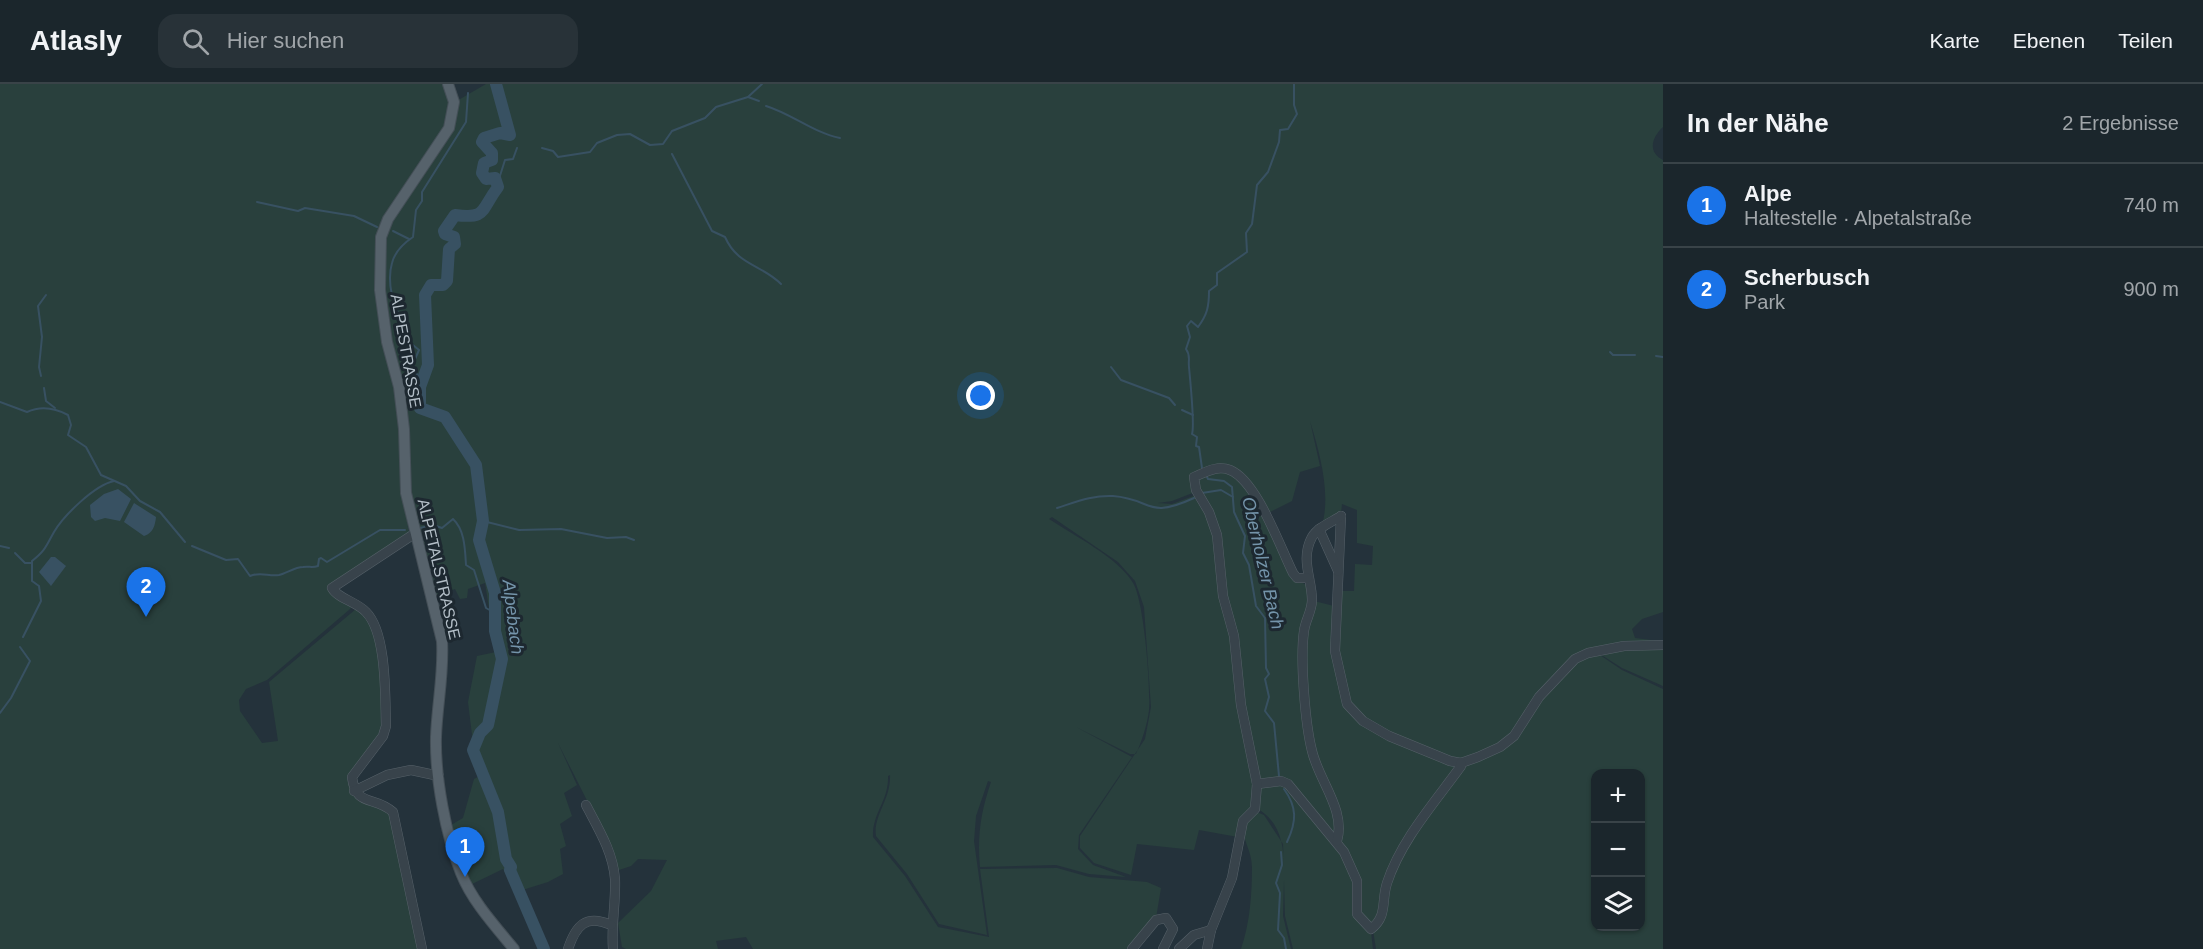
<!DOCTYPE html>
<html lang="de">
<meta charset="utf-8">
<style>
:root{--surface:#1b262c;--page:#283238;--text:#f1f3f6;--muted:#a0a5a9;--line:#394348;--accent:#1a73e8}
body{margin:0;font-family:Arial,sans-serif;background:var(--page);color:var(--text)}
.controls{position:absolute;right:18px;bottom:18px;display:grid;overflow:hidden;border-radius:12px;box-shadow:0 2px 4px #0004}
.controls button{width:54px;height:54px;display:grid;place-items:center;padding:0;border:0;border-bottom:2px solid var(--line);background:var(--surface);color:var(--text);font:30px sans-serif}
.you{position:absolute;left:981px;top:312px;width:21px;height:21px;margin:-15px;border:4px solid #fff;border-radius:50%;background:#1a73e8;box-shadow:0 0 0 9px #1a73e833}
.badge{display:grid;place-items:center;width:39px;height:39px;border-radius:50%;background:var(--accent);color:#fff;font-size:20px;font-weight:700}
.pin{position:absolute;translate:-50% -50px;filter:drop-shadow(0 2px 3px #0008)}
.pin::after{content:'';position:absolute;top:32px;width:21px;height:18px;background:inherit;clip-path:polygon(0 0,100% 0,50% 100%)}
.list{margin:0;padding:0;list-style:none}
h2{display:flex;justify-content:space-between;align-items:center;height:78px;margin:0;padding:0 24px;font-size:26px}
h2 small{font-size:20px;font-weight:400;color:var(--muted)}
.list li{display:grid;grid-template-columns:39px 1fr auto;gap:18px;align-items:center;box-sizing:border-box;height:84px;padding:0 24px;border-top:2px solid var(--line)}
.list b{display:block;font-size:22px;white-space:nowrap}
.list p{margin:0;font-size:20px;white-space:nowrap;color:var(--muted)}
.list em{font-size:20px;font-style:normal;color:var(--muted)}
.icon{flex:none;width:33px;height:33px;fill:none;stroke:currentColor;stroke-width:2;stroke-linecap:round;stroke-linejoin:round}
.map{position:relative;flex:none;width:1663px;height:865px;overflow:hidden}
header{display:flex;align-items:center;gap:36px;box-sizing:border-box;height:84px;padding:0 30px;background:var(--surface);border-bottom:2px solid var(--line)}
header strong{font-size:28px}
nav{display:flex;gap:33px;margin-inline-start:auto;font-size:21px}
.search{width:420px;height:54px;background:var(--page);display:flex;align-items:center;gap:15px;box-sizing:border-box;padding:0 21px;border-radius:18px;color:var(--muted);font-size:22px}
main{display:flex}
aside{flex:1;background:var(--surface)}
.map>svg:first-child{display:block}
.green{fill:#29403d;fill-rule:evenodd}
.water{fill:#385162}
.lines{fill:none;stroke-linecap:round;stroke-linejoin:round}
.stream{stroke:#385162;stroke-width:2}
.river{stroke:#385162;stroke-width:12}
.minor-casing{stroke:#566169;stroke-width:10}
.major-casing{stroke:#444f57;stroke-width:12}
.minor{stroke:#38434b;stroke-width:9}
.major{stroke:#56626b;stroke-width:10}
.labels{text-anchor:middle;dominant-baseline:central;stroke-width:6;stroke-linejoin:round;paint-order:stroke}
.street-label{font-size:16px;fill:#b3bec7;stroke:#1d2830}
.water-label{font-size:18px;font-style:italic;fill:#7494aa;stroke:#1d2830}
</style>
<header>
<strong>Atlasly</strong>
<div class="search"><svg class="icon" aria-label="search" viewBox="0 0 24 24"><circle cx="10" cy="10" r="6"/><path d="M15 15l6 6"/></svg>Hier suchen</div>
<nav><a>Karte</a><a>Ebenen</a><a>Teilen</a></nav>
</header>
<main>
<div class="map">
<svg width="1663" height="865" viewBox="0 0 1663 865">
<rect width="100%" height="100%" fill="#24323b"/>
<!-- green -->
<g class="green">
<polygon points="0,0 446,0 452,32 378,154 397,303 405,426 409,448 336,498 335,512 352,522 350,525 267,596 246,605 239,616 240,627 262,659 278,657 269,598 356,525 369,534 379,568 385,641 358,679 352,708 358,717 390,727 420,865 0,865"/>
<path d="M486 0H1663V43C1652 53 1647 68 1663 76V528L1642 535 1632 545 1635 554 1659 557 1663 561 1624 560 1594 567 1622 586 1663 605V865H1376L1373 846 1358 829V797L1338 757 1340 748H1331L1289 699 1281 696 1258 695 1242 621 1234 552 1224 512 1218 450 1210 428 1197 406 1195 394C1201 392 1207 387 1212 386 1254 377 1273 466 1292 491 1295 496 1301 498 1307 501L1310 516 1338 523V507H1354L1355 480 1372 481 1373 462 1357 459V426L1342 420 1341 430 1322 442C1331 409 1320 370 1310 337L1320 382 1300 388 1292 417 1266 430C1251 396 1231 372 1193 392L1195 408 1172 417 1158 419 1172 420 1196 411 1208 429 1215 451 1222 512 1233 552 1240 621 1256 701 1254 724 1242 737 1238 753 1199 746 1194 766 1137 760 1131 791 1094 779 1080 764V752L1145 655 1151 623 1144 523 1135 497 1118 478 1052 433 1049 435C1073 451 1119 474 1133 499 1144 516 1151 604 1149 626 1147 642 1142 656 1136 670H1130L1076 643 1132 673 1079 751 1078 765 1093 781 1126 793 1089 790 1056 781 980 783C977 752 981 727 991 698L988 697 976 732 974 757 987 851 939 840 907 790 876 752C873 731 891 716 890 691L888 692C889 717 872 729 873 753L905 792 938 843 989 853 980 785 1057 784 1089 793 1147 798 1161 804 1156 834 1129 865H753L746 853 716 857 718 865H626L622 863 618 839 651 807 667 776 638 775 631 782 616 787 612 766 558 659 577 701 564 709 572 732 560 740 566 762 560 765 563 790 548 798 516 808 503 785 470 801 451 741 463 734 474 695 482 691 474 667 468 618 477 572 496 568 485 499 468 505 467 514 460 515 455 505 433 513C427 482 415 452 410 420 403 381 408 342 401 302 391 249 369 191 389 137L453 44 455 18ZM1596 690H1640V842H1596Z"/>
<polygon points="1663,563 1663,602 1622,584 1597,568"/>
<path d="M1279 699 1288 702 1336 758 1355 799V833L1371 848 1373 865H1293L1285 832 1284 796 1283 832 1291 865H1241C1250 839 1252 810 1252 783 1251 757 1233 752 1254 727L1264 731 1283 760 1284 784C1284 759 1279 736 1256 724L1259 701Z"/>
</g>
<!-- water -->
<g class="water">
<polygon points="118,405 131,415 120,437 105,434 95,437 91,433 90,421 104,410"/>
<path d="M134 419 156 433C155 442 153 449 144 452L124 438Z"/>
<polygon points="51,473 55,473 66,482 51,502 39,488"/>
</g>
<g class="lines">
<!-- stream -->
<g class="stream">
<polyline points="748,13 759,17"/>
<path d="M766 22C792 30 814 49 840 54"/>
<polyline points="542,64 553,67 558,73 590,68 597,59 617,51 630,50 650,61 663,60 672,47 705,34 716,23 748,13 762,0"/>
<path d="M672 70 712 147 725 153C738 182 761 180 781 200"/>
<polyline points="498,98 505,76 513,75 517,64"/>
<polyline points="257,118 298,127 305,124 354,132 377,143"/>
<polyline points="393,147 409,155"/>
<polyline points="1610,268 1613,271 1635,271"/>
<polyline points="1656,272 1663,273"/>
<polyline points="1111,283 1121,296 1169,314 1175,321"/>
<polyline points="41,292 39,283 42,253 38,222 46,211"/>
<path d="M422 299 412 282 419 266 402 252 405 238C392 226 387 196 392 179 395 167 404 159 413 153L416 126 422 117V108L466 38 468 9"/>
<polyline points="44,304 46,317 55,324"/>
<path d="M0 318 27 328C40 322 55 324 68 331L71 341 68 351 86 363 101 391 126 402 140 417 160 428 185 458"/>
<polyline points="1182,326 1193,331"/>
<path d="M1202 384 1199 363 1196 362 1197 353 1192 350C1195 341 1190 295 1189 283 1188 275 1191 272 1186 265L1190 253 1187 242 1191 237 1198 243C1207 231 1209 223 1209 207L1217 201V189L1247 168 1246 149 1252 140 1257 101 1268 88 1279 58 1280 46 1288 45 1297 30 1294 21V0"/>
<polyline points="1206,391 1208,395 1224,397 1232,403 1234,428 1245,452 1243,469 1249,481 1256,522 1265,534 1266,584 1269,590 1265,595 1269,613 1265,627 1274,639 1279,692"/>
<polyline points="1202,409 1221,406 1233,413"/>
<path d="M1057 424C1076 418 1093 411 1113 412 1153 415 1146 436 1194 414"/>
<polyline points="483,437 519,446 561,445 607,454 626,453 634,456"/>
<path d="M420 444 433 441 442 444 453 435C465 446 465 466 466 481L474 486 486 524 495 529"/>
<polyline points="0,462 9,464"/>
<path d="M192 462 226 476 238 475 250 492C261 487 269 493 279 491 287 489 295 483 303 483 309 482 312 484 318 482L319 475 321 474 327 478 380 446H405"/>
<polyline points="15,469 25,479 31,479"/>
<path d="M23 553 41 517 39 502 32 497V477C46 466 46 462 54 448 64 431 95 401 114 397"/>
<polyline points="0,629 11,614 30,577 20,563"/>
<path d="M1284 705C1297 723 1297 737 1287 758"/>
<polyline points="1281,768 1282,781 1276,799 1280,809 1278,846 1284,854 1286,865"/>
</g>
<!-- river -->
<path class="river" d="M496 0 510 51 500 49 484 54 482 58 492 69V76L484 79 482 89 486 95 495 94 498 103C480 127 487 135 455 131L444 147 445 150 454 153 455 160 449 165 447 197 443 201H431L425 211 428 281 420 303V324L445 333 476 381 483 437 479 456 495 509V547L502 575 488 641 480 649 473 666 498 728 506 775 511 783 510 786 544 865"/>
<!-- minor casing -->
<g class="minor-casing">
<g id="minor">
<polyline points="1341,432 1335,567 1347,620 1363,637 1389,652 1450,677 1461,679 1478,673 1500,663 1514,652 1539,613 1575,575 1588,569 1624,562 1663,561"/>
<polyline points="1319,445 1338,487"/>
<path d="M414 450 332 504C337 514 357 518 366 528 387 549 385 613 386 642L383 652 352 693C356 724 374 711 393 728L422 865"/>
<path d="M1257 700 1281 697 1288 700 1344 768 1357 797V830L1371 845C1388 832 1381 817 1387 799 1401 756 1435 718 1461 682V679"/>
<polyline points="354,707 387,691 411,686 439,692"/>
<path d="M586 721C598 744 613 768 615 795 616 818 611 841 613 865"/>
<path d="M1337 757C1346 726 1319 697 1312 667 1305 639 1300 575 1304 547 1305 537 1312 527 1312 516 1312 495 1300 475 1312 453 1318 443 1332 438 1341 432"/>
<path d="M568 865C576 841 586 830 611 841"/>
<polyline points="1132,865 1156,836 1166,834 1173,845 1163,865"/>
<polyline points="1179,865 1194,851 1211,846"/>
<path d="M1207 865 1211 846 1232 794 1243 737 1255 725 1257 700 1241 621 1234 552 1223 512 1217 451 1209 428 1196 406 1194 393C1206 388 1217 381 1230 386 1257 397 1280 463 1293 489L1297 494H1307"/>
</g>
</g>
<!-- major casing -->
<g class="major-casing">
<path id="major" d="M448 0 454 18 449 44 388 135 381 153 380 206 387 258 399 303 404 345 406 409 442 557C444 590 437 621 436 653 435 694 446 752 461 789 472 817 495 842 514 865"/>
</g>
<!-- minor -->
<use href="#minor" class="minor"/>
<!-- major -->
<use href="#major" class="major"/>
</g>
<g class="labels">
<!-- street labels -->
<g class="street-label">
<text transform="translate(406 267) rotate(80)">ALPESTRASSE</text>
<text transform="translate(439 485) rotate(77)">ALPETALSTRASSE</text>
</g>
<!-- water labels -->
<g class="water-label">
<text transform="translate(1263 479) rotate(77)">Oberholzer Bach</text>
<text transform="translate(513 533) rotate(83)">Alpebach</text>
</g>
</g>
</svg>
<div class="controls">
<button>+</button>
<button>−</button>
<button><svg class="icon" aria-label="layers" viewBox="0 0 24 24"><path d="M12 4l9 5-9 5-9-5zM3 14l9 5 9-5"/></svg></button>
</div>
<div class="you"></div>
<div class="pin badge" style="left:465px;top:793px">1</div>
<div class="pin badge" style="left:146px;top:533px">2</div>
</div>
<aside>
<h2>In der Nähe<small>2 Ergebnisse</small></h2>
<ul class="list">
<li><span class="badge">1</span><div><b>Alpe</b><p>Haltestelle · Alpetalstraße</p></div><em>740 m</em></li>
<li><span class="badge">2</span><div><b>Scherbusch</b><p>Park</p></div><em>900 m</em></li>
</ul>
</aside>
</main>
